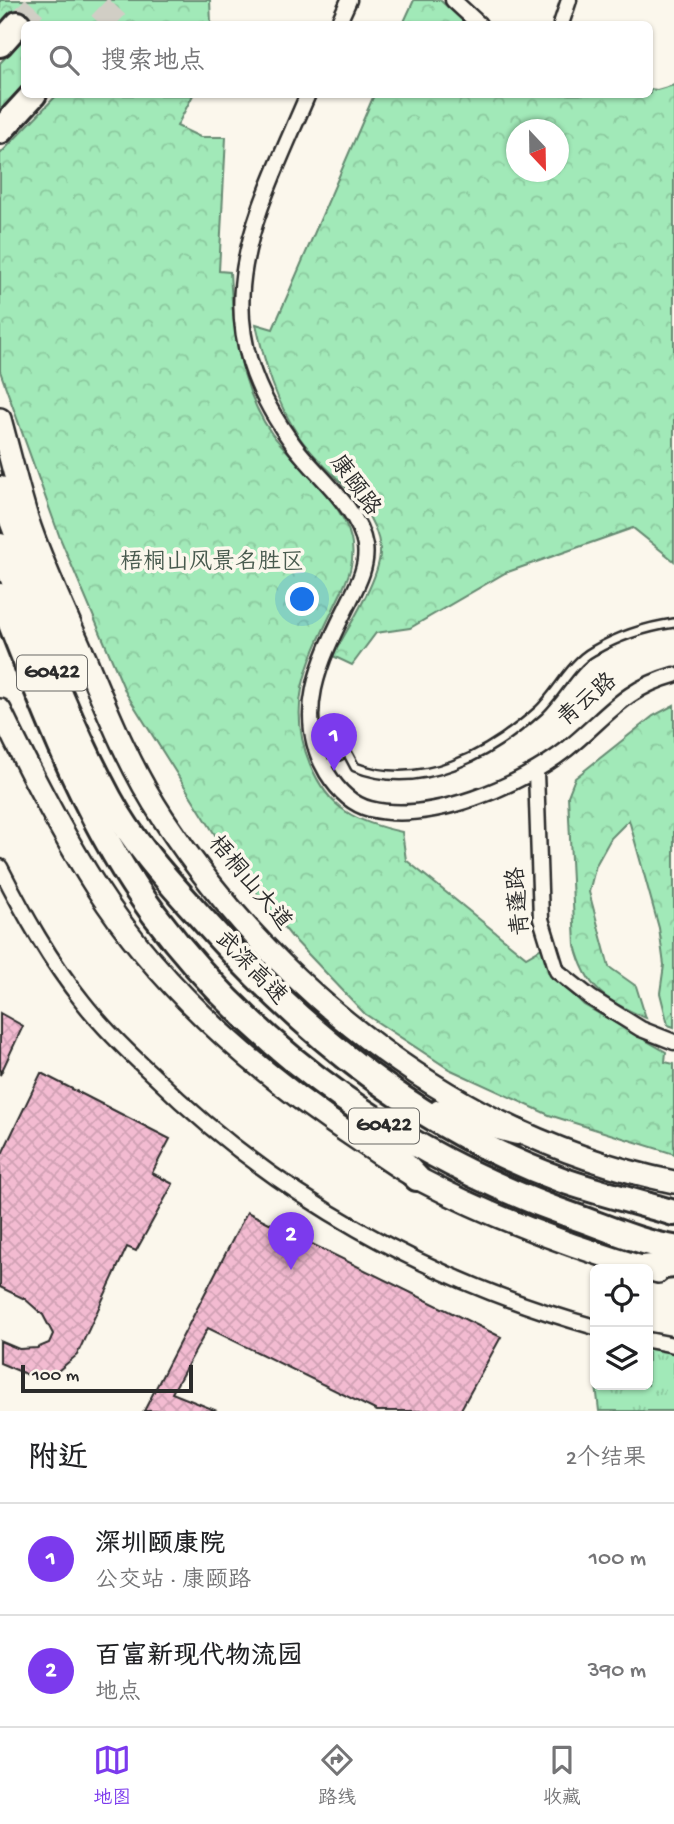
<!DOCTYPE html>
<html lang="zh">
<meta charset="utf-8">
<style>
:root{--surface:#fff;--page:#f6f6f6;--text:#202124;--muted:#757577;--line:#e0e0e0;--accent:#7c3aed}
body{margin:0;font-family:"Gochi Hand","LXGW WenKai TC",sans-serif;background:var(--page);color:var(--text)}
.controls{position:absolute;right:21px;bottom:21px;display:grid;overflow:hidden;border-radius:10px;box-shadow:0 2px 5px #0004}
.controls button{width:63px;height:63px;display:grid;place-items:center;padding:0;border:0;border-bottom:2px solid var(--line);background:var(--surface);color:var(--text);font:35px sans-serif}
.compass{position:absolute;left:506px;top:119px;width:63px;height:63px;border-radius:50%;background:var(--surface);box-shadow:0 2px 5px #0004;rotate:158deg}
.scale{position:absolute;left:21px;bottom:18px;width:172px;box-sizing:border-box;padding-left:7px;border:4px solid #2b2b2b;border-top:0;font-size:19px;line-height:24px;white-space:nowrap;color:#2b2b2b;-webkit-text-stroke:5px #fbf7ec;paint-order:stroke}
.you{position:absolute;left:303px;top:600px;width:24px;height:24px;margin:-18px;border:5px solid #fff;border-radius:50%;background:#1a73e8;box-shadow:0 0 0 10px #1a73e833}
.badge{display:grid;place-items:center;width:46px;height:46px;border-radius:50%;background:var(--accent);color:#fff;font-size:23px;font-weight:700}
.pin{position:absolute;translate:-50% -58px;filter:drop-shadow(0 2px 4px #0008)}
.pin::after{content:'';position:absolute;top:37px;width:24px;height:21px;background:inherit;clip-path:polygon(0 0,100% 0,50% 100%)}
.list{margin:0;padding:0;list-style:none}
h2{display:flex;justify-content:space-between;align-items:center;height:91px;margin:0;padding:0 28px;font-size:30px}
h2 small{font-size:23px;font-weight:400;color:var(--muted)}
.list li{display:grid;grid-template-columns:46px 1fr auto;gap:21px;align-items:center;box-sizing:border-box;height:112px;padding:0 28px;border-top:2px solid var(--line)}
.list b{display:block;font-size:26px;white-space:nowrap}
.list p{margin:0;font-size:23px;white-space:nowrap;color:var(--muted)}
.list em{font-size:23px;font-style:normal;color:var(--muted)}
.icon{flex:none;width:38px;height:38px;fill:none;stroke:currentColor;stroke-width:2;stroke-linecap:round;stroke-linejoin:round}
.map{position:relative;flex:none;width:674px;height:1411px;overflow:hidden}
.search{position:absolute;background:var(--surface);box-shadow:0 2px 5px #0004;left:21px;right:21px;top:21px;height:77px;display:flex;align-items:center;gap:18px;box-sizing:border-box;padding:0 24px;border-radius:10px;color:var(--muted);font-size:26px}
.sheet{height:315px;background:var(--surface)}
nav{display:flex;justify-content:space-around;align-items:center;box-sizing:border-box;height:98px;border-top:2px solid var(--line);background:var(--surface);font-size:19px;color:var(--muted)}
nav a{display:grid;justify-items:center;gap:4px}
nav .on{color:var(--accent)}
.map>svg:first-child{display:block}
.grass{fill:url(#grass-tufts);stroke:#668a72;stroke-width:2}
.forest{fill:url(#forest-crowns);stroke:#668a72;stroke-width:2;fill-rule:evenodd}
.building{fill:url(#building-cross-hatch);stroke:#2b2b2b;stroke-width:2}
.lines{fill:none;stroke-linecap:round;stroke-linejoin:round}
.motorway-tunnel{stroke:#d1cec5;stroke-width:24;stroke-dasharray:24 12;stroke-linecap:butt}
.service-casing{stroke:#2b2b2b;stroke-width:12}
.minor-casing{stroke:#2b2b2b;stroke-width:19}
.primary-casing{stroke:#2b2b2b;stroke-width:26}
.motorway-casing{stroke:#2b2b2b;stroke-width:30}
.service{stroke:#fbf7ec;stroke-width:7}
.minor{stroke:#fbf7ec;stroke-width:14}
.primary{stroke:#fbf7ec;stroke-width:21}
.motorway{stroke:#fbf7ec;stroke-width:24}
.labels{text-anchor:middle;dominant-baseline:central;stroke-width:7;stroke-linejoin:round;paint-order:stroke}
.shield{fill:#fbf7ec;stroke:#696865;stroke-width:2}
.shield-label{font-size:21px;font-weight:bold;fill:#2b2b2b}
.street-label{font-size:23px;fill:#2b2b2b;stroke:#fbf7ec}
.park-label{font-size:23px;fill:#485a4e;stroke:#fbf7ec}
</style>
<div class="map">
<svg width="674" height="1411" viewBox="0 0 674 1411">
<defs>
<pattern id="grass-tufts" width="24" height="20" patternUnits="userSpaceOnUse" patternTransform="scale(1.75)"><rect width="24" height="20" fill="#a1e9b8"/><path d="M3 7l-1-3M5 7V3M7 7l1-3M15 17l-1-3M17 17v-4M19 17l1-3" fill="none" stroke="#8bc89e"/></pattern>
<pattern id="forest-crowns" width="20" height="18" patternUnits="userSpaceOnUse" patternTransform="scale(1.75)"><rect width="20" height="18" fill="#a1e9b8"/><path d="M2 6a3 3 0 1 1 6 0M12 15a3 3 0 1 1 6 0" fill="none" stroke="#8bc89e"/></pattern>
<pattern id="building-cross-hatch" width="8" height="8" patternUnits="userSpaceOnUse" patternTransform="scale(1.75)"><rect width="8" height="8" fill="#f3bbd1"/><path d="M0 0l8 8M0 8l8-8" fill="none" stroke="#d0a1b4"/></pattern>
</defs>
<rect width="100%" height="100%" fill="#fbf7ec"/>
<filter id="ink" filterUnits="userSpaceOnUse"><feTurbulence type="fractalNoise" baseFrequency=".0143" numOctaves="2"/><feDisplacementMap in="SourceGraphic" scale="14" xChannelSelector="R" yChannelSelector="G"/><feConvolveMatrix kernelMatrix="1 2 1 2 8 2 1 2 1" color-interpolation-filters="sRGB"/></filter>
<g filter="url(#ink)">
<!-- grass -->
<polygon class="grass" points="648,1347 674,1352 674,1411 599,1411 596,1385 648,1385"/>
<!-- forest -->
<g class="forest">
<polygon points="0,0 210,0 211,24 24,25 11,11 0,23"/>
<polygon points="414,0 440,0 466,24 403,24"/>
<polygon points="24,38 24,87 0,112 0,63"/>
<path d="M674 85V561L633 528 505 573 410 628 376 633 352 665 333 656C346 630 382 577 380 549 376 502 324 473 300 438 276 403 265 365 256 324L273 329 374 95 650 94V89L657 90ZM516 130H558V172H516Z"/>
<path d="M57 95H193L177 126 200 137H226L219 271 230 272C233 327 239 388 272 434 296 465 343 501 351 539 356 561 348 579 338 599 311 656 284 701 310 764 329 810 356 822 402 832L406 860 526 957 547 945 562 984 584 1005 666 1052 665 1062 674 1064V1154L549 1115 449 1069 365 1014 291 936 234 865 126 693 60 538 0 371V154Z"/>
<path d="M674 705V1027L668 1025 660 993 664 965 659 928 629 820 611 838 596 865 589 892 609 967 636 986 646 1018C606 1001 586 989 575 945L568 796 575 778 653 716Z"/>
</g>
<!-- building -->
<g class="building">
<polygon points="0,1013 23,1026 0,1075"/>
<polygon points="41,1073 170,1139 152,1173 173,1184 136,1251 127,1247 77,1355 52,1376 35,1378 0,1363 0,1341 19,1349 37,1348 49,1343 53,1334 43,1315 25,1299 0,1287 0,1158"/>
<polygon points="247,1212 501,1337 460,1411 377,1411 208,1328 172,1393 217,1411 144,1411"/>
</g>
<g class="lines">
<!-- motorway-tunnel -->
<g class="motorway-tunnel">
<polyline points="18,24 40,0"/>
<polyline points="100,24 123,0"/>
</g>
<!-- service casing -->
<g class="service-casing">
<path id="service" d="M325 768 335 758 347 752 355 767C421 793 489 755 539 710 557 693 571 663 593 651 617 637 647 627 674 623"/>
</g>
<!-- minor casing -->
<g class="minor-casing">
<g id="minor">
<polyline points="453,0 479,24"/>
<polyline points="338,24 349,0"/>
<polyline points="561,24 569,0"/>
<path d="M308 94C252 225 197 317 296 448 318 477 359 508 365 546 368 565 358 584 350 600 323 655 291 713 327 773 337 789 350 804 370 809 430 824 520 786 567 749 605 719 623 689 674 675"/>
<polyline points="536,772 541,919 557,971 591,998 641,1029 674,1042"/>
<path d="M0 867C24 914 50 961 83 1002 104 1029 128 1052 153 1075 276 1196 429 1281 595 1327"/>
<polyline points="648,1340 674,1345"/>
</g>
</g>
<!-- primary casing -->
<g class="primary-casing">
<g id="primary">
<path d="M0 419C9 452 17 485 27 518 42 565 65 612 85 658 108 713 130 768 163 818 280 996 463 1139 674 1182"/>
<path d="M0 710C29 770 60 831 96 887 162 990 262 1076 363 1143 382 1155 401 1170 421 1180 496 1219 577 1249 658 1272"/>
</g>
</g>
<!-- motorway casing -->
<g class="motorway-casing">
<g id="motorway">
<polyline points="0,44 18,24"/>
<polyline points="0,131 34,94"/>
<polyline points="0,489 70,672"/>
<path d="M0 546C34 630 66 718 109 798 134 845 171 884 206 923 305 1034 421 1129 562 1180 599 1193 637 1202 674 1213"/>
<path d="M0 596C43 704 84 820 154 914 260 1056 407 1157 573 1216 605 1227 640 1243 674 1248"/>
<polyline points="440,1112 517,1132"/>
<polyline points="368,1127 417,1178"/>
<polyline points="643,1268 674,1265"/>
</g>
</g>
<!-- service -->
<use href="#service" class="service"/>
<!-- minor -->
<use href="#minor" class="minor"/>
<!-- primary -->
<use href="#primary" class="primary"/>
<!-- motorway -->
<use href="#motorway" class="motorway"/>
</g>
</g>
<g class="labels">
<!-- shield labels -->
<g class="shield">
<rect x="17" y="655.5" width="70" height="35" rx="5"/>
<rect x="349" y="1108.5" width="70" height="35" rx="5"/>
</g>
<g class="shield-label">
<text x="52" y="673">G0422</text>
<text x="384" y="1126">G0422</text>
</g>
<!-- street labels -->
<g class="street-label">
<text transform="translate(354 486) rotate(54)">康颐路</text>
<text transform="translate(588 701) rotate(-40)">青云路</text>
<text transform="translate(249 884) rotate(50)">梧桐山大道</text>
<text transform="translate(520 901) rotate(-95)">青蓬路</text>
<text transform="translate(250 969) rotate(46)">武深高速</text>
</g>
<!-- park labels -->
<g class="park-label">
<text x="212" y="563">梧桐山风景名胜区</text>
</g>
</g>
</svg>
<div class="controls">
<button><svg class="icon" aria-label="locate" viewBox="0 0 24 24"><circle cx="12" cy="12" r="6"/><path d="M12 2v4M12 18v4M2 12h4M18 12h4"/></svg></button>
<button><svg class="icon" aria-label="layers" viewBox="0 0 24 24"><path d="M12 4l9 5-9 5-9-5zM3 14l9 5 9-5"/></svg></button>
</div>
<svg class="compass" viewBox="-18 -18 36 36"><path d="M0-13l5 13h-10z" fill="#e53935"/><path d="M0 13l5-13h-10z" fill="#757577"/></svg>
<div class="scale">100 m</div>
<div class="you"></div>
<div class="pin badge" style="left:334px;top:771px">1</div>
<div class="pin badge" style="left:291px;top:1270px">2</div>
<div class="search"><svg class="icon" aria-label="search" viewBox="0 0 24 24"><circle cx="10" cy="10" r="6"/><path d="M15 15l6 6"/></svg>搜索地点</div>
</div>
<section class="sheet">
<h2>附近<small>2个结果</small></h2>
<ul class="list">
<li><span class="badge">1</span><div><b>深圳颐康院</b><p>公交站 · 康颐路</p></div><em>100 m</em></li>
<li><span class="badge">2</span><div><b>百富新现代物流园</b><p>地点</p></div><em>390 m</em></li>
</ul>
</section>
<nav>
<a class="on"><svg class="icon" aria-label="map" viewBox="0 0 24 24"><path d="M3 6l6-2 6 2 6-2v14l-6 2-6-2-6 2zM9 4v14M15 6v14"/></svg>地图</a>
<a><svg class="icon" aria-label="directions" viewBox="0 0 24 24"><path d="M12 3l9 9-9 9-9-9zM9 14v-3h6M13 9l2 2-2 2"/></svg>路线</a>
<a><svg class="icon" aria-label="saved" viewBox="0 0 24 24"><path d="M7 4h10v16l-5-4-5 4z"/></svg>收藏</a>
</nav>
